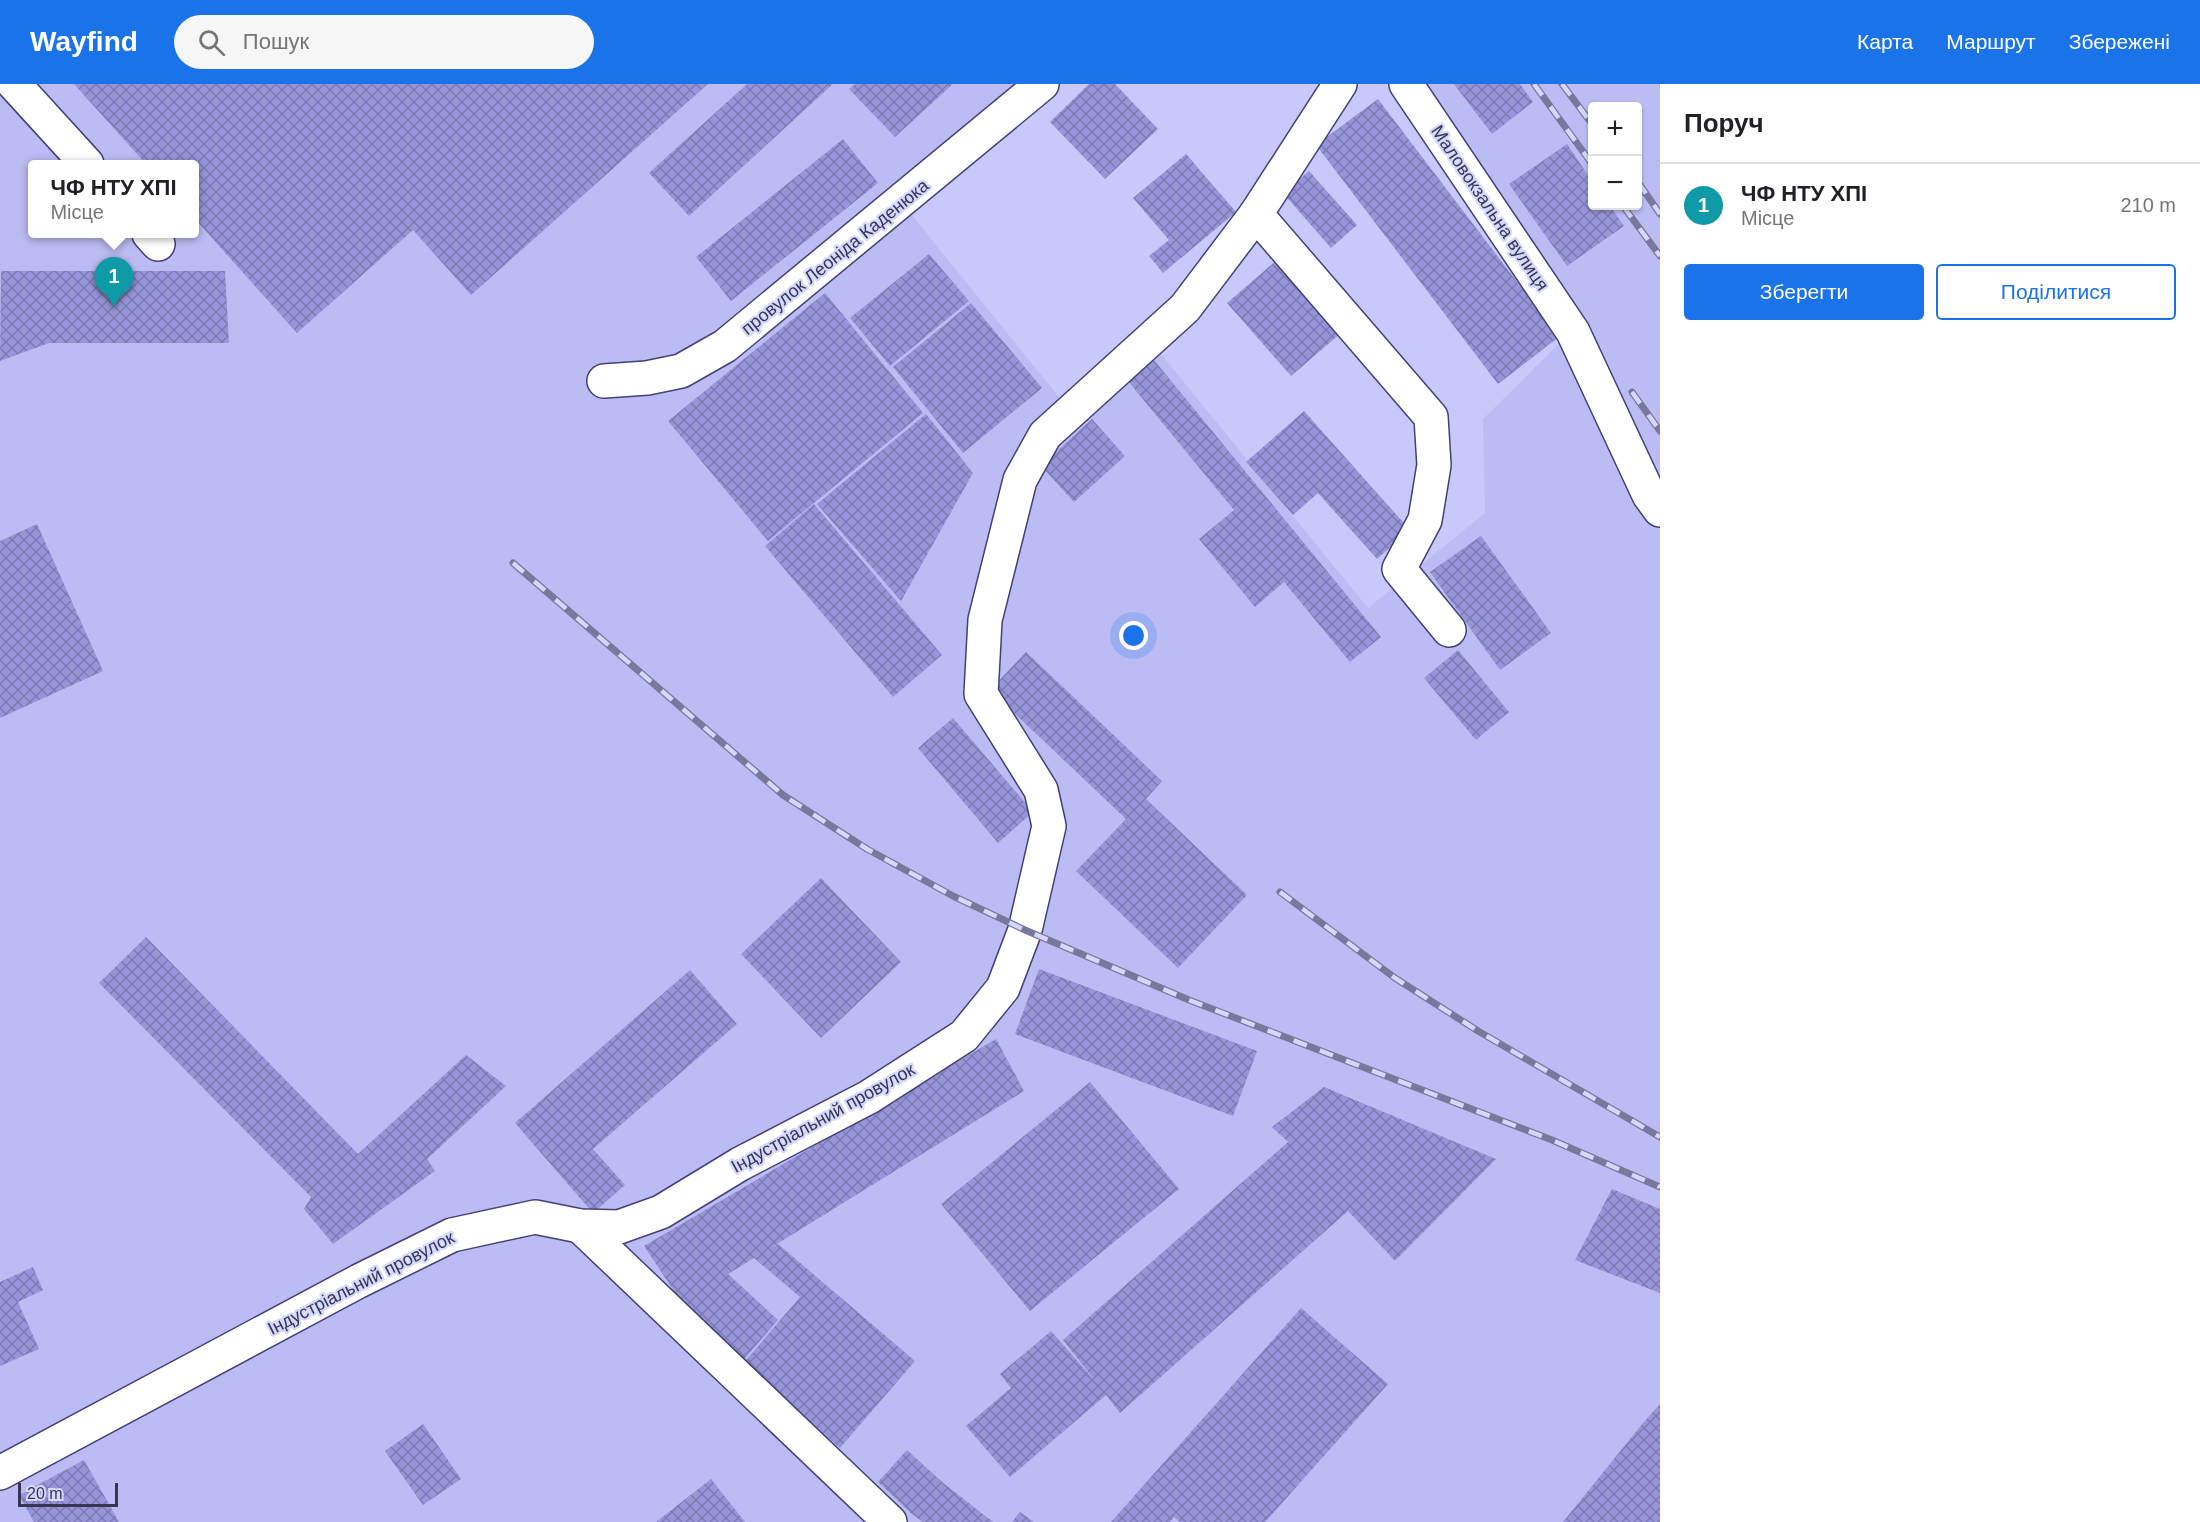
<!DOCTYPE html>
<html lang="uk">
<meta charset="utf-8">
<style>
:root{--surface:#fff;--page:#f6f6f6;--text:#202124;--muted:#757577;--line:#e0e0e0;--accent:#1a73e8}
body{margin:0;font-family:Helvetica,sans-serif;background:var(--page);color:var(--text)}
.controls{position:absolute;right:18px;top:18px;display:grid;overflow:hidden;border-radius:6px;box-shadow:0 2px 4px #0004}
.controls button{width:54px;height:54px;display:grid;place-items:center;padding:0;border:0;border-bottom:2px solid var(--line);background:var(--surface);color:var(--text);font:30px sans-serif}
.scale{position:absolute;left:18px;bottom:15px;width:100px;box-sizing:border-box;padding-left:6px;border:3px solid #373650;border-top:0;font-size:16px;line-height:21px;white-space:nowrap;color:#373650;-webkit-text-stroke:4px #d6d7fe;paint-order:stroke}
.you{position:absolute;left:1134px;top:552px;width:21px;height:21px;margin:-15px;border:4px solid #fff;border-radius:50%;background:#1a73e8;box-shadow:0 0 0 9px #1a73e833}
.badge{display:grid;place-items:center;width:39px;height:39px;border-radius:50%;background:var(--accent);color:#fff;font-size:20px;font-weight:700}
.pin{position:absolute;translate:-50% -50px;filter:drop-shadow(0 2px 3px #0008)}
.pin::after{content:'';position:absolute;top:32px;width:21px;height:18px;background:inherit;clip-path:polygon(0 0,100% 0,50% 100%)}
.popup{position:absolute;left:28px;top:76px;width:171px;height:78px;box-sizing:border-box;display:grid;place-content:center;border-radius:6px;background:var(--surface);filter:drop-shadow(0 2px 4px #0005);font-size:20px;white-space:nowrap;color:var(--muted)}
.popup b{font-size:22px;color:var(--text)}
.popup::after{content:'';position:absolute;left:50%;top:100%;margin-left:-12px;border:12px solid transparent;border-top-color:var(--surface)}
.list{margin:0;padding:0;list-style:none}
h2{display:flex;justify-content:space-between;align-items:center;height:78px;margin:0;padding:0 24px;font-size:26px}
h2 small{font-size:20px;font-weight:400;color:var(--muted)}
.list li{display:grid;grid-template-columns:39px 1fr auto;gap:18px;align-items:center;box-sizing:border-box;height:84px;padding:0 24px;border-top:2px solid var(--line)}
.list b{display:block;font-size:22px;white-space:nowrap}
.list p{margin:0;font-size:20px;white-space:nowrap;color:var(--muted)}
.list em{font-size:20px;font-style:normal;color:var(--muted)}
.actions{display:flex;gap:12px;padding:18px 24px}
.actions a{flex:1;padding:14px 0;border:2px solid var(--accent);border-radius:6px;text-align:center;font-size:21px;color:var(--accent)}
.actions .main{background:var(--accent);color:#fff}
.icon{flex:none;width:33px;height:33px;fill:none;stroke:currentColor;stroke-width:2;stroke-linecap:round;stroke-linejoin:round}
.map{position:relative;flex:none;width:1660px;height:1438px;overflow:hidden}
header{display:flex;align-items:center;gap:36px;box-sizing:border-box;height:84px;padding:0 30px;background:var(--accent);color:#fff}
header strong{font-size:28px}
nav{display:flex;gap:33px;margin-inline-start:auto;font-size:21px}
.search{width:420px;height:54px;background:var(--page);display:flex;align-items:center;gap:15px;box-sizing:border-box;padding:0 21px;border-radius:33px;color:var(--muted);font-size:22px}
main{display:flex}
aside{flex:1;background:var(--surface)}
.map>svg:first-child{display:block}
.built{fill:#bcbcf4;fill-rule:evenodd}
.building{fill:url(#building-cross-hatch)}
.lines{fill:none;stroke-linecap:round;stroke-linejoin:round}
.minor-casing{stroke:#444076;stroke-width:36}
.minor{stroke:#fff;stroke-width:33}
.rail-casing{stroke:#78789d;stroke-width:7}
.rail{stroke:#d6d7fe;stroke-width:4.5;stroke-dasharray:14;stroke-linecap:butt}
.labels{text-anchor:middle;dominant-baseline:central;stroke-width:4.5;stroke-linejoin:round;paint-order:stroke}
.street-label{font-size:18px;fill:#373650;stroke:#d6d7fe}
</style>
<header>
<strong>Wayfind</strong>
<div class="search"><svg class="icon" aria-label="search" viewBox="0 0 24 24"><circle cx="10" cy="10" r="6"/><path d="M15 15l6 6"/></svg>Пошук</div>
<nav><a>Карта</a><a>Маршрут</a><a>Збережені</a></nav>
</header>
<main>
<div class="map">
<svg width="1660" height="1438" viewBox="0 0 1660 1438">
<defs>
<pattern id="building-cross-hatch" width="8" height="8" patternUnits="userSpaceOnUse" patternTransform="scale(1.5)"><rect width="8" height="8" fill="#9795d9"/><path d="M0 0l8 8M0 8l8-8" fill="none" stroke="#7c7ab2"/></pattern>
</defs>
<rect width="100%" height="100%" fill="#c8c8fb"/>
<!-- built -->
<path class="built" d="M0 0H1034L898 114 1067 323 1147 253 1368 524 1485 429 1483 335 1579 240 1417 0H1660V1438H0ZM1592 22H1638V122H1592ZM33 80H195V150H33Z"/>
<!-- building -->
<g class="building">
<polygon points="74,0 708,0 471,211 413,146 297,249 195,135 195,80 146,80"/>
<polygon points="747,0 833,0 689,132 649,89"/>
<polygon points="855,0 953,0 895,53 849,5"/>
<polygon points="1089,0 1115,0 1158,45 1105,95 1050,38"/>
<polygon points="1454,0 1520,0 1533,18 1492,50"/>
<polygon points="1378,15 1559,253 1498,300 1316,61"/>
<polygon points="843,55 878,99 731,217 696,173"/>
<polygon points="1567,60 1592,97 1592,122 1610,122 1624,142 1567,182 1509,100"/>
<polygon points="1186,70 1236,128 1163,189 1149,172 1169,156 1133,114"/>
<polygon points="1309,87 1357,141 1331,164 1283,109"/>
<polygon points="929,170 969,217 890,282 850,234"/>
<polygon points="1278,175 1342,248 1291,292 1227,219"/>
<polygon points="225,187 229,259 49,259 0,277 1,187"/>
<polygon points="825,209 923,329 768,457 668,337"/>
<polygon points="971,219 1042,304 963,369 893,283"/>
<polygon points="1154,276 1381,553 1350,578 1284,498 1255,523 1199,455 1234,426 1128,297"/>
<polygon points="1304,327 1410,446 1377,475 1318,409 1293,431 1246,378"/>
<polygon points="926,330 973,389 901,517 817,420"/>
<polygon points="1092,335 1125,372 1074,418 1041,382"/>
<polygon points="814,420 942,571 893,613 765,462"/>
<polygon points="37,440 103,587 0,634 0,457"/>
<polygon points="1481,452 1551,549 1500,586 1430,488"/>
<polygon points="1458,566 1509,628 1476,656 1424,594"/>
<polygon points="1026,568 1162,697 1146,715 1247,811 1178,884 1076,787 1126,735 990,606"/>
<polygon points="953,634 1033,728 998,759 918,664"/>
<polygon points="821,794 901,878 821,954 741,870"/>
<polygon points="146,853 358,1070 466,971 506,1002 427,1075 435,1087 333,1160 304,1125 311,1113 99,899"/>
<polygon points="1039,885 1257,967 1233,1032 1015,950"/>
<polygon points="690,886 737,940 593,1065 625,1101 593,1129 515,1039"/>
<polygon points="996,955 1024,1007 772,1163 778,1160 915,1277 840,1364 742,1281 800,1213 754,1174 728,1190 778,1236 740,1280 676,1210 644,1162"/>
<polygon points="1090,998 1179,1105 1030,1227 941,1120"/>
<polygon points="1324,1003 1496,1075 1395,1177 1348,1127 1120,1329 1106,1311 1010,1393 966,1342 1011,1304 1000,1290 1051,1247 1096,1298 1063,1256 1288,1058 1272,1043"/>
<polygon points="1612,1105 1660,1125 1660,1209 1575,1176"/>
<polygon points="33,1183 43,1206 18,1218 39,1265 0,1282 0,1198"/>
<polygon points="1301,1224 1388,1300 1265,1438 1180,1438 1174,1433 1170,1438 1111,1438"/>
<polygon points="1660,1320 1660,1438 1563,1438 1643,1339"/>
<polygon points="423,1340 461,1395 423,1421 385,1367"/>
<polygon points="907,1366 942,1398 993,1438 923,1438 912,1430 878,1398"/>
<polygon points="84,1376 119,1438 34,1438 19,1411"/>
<polygon points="711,1395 745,1438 656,1438"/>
<polygon points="1020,1428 1034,1438 1012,1438"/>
</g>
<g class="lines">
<!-- minor casing -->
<g class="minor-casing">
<g id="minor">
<polyline points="14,0 87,80"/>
<polyline points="1340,0 1256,130 1431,333 1434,381 1425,436 1399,485 1449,546"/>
<polyline points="1406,0 1573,248 1649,411 1660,426"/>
<polyline points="149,150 158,160"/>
<polyline points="604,297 647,294 681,287 725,262 1042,0"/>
<polyline points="580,1142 890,1438"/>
<polyline points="0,1389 359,1197 452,1151 535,1133 580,1142 619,1143 661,1128 740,1080 869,1013 964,952 1003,904 1025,846 1049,742 1041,706 981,610 985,536 1020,396 1045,351 1185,224 1256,130"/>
</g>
</g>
<!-- minor -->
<use href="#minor" class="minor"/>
<!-- rail casing -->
<g class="rail-casing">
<g id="rail">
<polyline points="1534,0 1592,80"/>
<polyline points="1562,0 1592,40"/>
<polyline points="1638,98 1660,130"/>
<polyline points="1623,122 1660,172"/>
<polyline points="1632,308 1660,347"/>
<polyline points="513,479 783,711 867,765 953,812 1025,846 1189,916 1552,1056 1660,1103"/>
<polyline points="1280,808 1395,894 1478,947 1660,1053"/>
</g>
</g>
<!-- rail -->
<use href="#rail" class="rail"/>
</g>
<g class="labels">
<!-- street labels -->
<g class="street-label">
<text transform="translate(1490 124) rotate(56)">Маловокзальна вулиця</text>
<text transform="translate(835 173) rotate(-39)">провулок Леоніда Каденюка</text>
<text transform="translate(823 1034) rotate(-29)">Індустріальний провулок</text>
<text transform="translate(361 1199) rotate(-27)">Індустріальний провулок</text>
</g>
</g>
</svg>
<div class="controls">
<button>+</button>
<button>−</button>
</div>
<div class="scale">20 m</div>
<div class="you"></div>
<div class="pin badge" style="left:114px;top:223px;background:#0f9aa8">1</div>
<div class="popup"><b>ЧФ НТУ ХПІ</b>Місце</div>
</div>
<aside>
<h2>Поруч<small></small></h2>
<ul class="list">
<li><span class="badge" style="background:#0f9aa8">1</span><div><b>ЧФ НТУ ХПІ</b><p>Місце</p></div><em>210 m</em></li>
</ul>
<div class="actions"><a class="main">Зберегти</a><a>Поділитися</a></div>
</aside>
</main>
